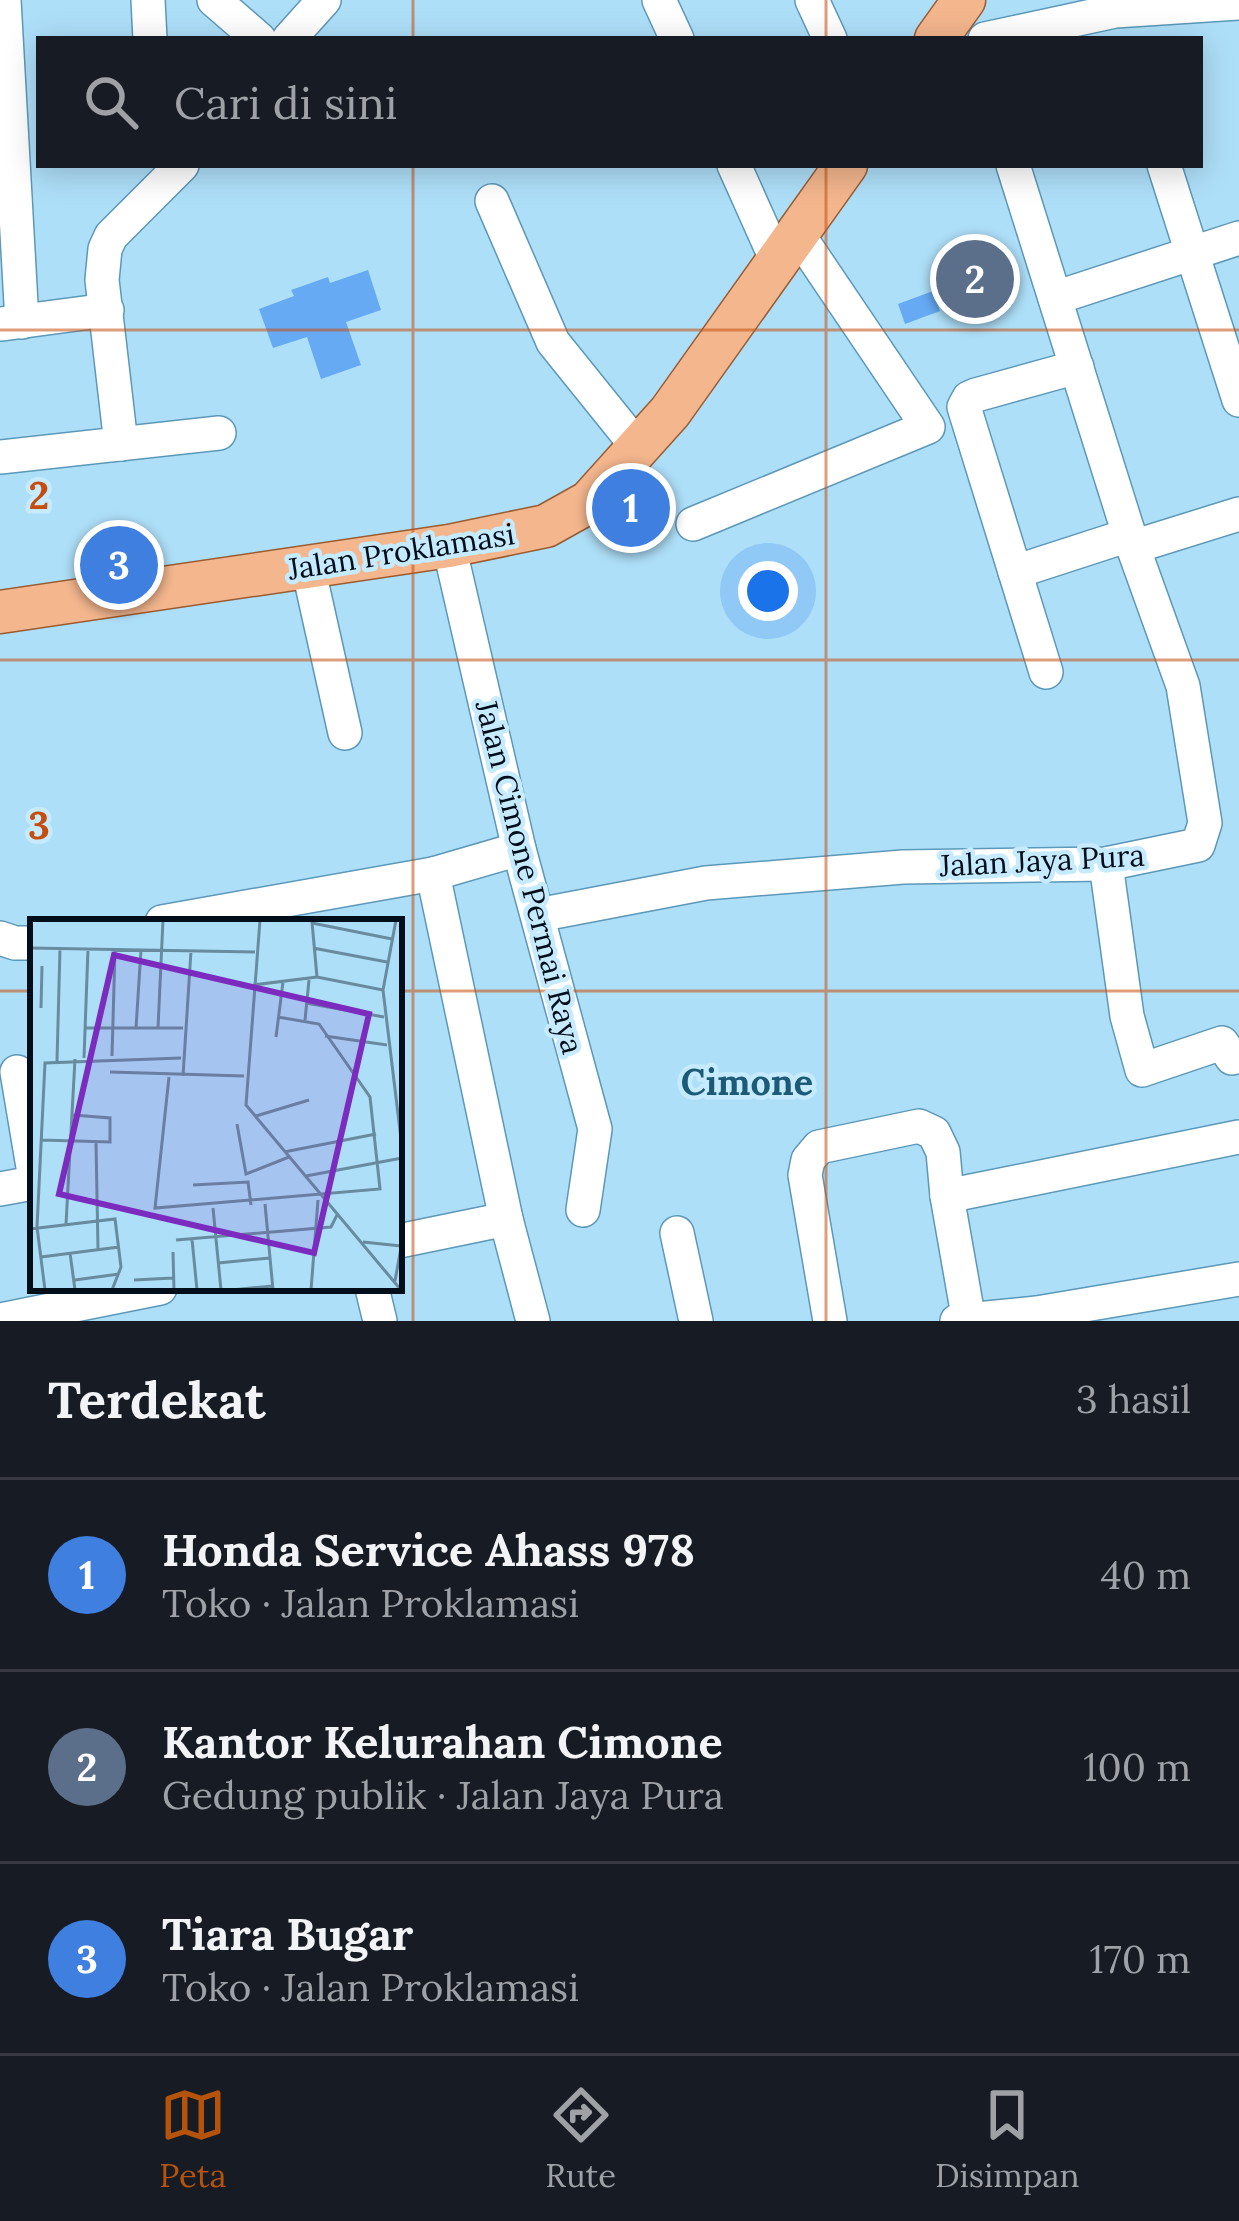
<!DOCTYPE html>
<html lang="id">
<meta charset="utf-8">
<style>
:root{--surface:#171b24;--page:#20242c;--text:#f1f3f6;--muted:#9ea1a6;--line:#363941;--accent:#b45309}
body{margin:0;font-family:Lora,serif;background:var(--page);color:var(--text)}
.you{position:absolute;left:768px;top:591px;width:42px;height:42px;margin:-30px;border:9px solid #fff;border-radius:50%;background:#1a73e8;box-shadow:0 0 0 18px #1a73e833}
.badge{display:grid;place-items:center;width:78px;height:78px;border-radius:50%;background:var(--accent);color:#fff;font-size:39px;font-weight:700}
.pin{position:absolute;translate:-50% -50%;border:6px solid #fff;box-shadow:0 3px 12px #0006}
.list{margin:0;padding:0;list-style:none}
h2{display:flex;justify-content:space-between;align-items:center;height:156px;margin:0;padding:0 48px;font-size:51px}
h2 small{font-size:39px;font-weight:400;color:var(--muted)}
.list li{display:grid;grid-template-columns:78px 1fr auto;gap:36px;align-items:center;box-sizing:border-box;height:192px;padding:0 48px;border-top:3px solid var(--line)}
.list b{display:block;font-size:45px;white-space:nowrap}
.list p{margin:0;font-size:39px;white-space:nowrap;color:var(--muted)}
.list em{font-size:39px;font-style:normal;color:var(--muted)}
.icon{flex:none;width:66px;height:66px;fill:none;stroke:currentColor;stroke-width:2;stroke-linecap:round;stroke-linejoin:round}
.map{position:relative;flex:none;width:1239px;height:1321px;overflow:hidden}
.search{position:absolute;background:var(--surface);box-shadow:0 6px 30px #0003;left:36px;right:36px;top:36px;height:132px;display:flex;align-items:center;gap:30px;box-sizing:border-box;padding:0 42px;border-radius:0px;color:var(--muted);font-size:45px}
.sheet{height:732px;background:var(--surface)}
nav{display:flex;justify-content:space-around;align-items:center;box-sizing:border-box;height:168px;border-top:3px solid var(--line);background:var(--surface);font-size:33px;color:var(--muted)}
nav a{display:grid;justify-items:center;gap:6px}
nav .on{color:var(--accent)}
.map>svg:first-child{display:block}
.building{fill:#66aaf3}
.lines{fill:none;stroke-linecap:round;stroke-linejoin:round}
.minor-casing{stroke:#5c98b7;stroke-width:36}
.major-casing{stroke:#995c33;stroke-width:45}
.minor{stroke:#fff;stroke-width:33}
.major{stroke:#f3b68d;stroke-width:42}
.grid{fill:none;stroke:#c54e0e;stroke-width:3;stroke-opacity:0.55}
.labels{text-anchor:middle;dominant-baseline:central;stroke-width:9;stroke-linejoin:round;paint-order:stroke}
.street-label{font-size:30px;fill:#000e19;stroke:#c6eafe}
.quarter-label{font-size:36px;font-weight:bold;fill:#1c5b77;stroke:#c6eafe}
.inset-road{fill:none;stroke:#688b9f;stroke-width:3}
.view{fill:#7b2cbf;fill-opacity:0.15;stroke:#7b2cbf;stroke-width:6}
.inset-edge{fill:none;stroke:#000e19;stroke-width:6}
.grid-label{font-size:39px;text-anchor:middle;font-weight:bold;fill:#c54e0e;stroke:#c6eafe;stroke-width:9;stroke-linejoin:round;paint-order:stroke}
</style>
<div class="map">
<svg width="1239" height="1321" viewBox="0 0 1239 1321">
<rect width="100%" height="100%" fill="#aedff9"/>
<!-- building -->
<g class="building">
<polygon points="1001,246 1016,289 951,313 935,270"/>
<polygon points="368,270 381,310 346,322 361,365 321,379 307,337 273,348 259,309 294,296 291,290 328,277 330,283"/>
<polygon points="933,291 940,311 905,324 898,304"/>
</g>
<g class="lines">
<!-- minor casing -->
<g class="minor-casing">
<g id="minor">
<polyline points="4,0 22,322"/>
<polyline points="148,0 150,39"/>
<polyline points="214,0 259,39"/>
<polyline points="659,0 677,39"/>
<polyline points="812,0 830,39"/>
<polyline points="289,39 324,0"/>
<polyline points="985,39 1115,11 1239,3"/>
<polyline points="734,165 777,261"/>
<polyline points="1164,165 1239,400"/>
<polyline points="492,201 553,342 640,450"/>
<polyline points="1055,298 1239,238"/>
<polyline points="2,324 107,310"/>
<polyline points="121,444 102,280 105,249 111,236 182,165"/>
<polyline points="0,457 219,433"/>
<polyline points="693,524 928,427 797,233"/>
<polyline points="449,546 519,849 595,1129 583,1210"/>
<polyline points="1133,547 1239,514"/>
<polyline points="308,567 345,733"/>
<polyline points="1015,572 1129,535"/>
<polyline points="1046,672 964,407 969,398 976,395 1077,367"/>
<polyline points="1106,864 1127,1016 1142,1070 1222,1043 1232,1058 1239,1056"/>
<polyline points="433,874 506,1219 533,1321"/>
<polyline points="538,915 706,883 903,867 1106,864 1198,845 1205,823 1183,686 1133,547 1013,165"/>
<polyline points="162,922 433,874 519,849"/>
<polyline points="0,938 15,943 33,943"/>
<polyline points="17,1072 33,1167"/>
<polyline points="0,1189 33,1183"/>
<polyline points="947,1196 1239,1137"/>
<polyline points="677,1233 696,1321"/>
<polyline points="399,1241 506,1219"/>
<polyline points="372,1288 380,1321"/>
<polyline points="0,1320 160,1288"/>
<polyline points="830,1321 805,1175 808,1160 819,1147 919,1126 934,1133 943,1152 947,1196 969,1321"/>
<polyline points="957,1321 1037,1313 1239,1279"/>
</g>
</g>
<!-- major casing -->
<g class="major-casing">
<g id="major">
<polyline points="936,39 964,0"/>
<polyline points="0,612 449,546 546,526 589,502 670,412 846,165"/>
</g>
</g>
<!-- minor -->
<use href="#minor" class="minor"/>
<!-- major -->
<use href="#major" class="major"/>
</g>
<!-- grid -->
<path class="grid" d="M413 0V39M826 0V39M413 165V1321M826 165V1321M0 330H1239M0 660H1239M0 991H33M399 991H1239"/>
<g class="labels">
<!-- street labels -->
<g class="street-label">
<text transform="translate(401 551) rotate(-9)">Jalan Proklamasi</text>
<text transform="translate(1042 860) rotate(-3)">Jalan Jaya Pura</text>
<text transform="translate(530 877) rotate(76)">Jalan Cimone Permai Raya</text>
</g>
<!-- quarter labels -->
<g class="quarter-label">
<text x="747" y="1082">Cimone</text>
</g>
</g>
<!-- overview -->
<g transform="translate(30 919)">
<rect width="372" height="372" fill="#aedff9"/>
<path class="inset-road" d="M230 1 216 186 371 371M366 1 353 71 372 228M282 3 287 58M282 4 362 20M0 29 225 33M283 29 357 43M223 66 287 58 353 71M276 84 354 98M11 89 12 47M275 101 279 61M55 109H153M106 109 111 31M128 109 133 1M295 117 357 126M246 118 253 63M82 137 85 31M54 139 58 30M27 142 30 30M80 153 214 157M153 157 161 32M139 158 125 289 350 270 340 178 289 105 248 98M226 197 279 181M207 205 216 255 259 238M11 221 80 223V199L43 196M66 224 68 330M254 233 346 215M276 257 372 239M163 266 218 263 221 286M235 285 243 371M183 289 191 371M36 305 45 140M0 310 85 300 91 348 82 371M162 320 167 371M146 321 301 308 307 296M333 323 371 327M143 333 144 371M40 334 45 371M11 338 89 328M188 344 240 339M45 361 89 355M104 361 143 359M365 362 372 323M15 371 7 308 15 144 151 139M201 371 243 367M281 371 288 281"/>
<path class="view" d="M84 36 339 95 284 334 29 275Z"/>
<rect width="372" height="372" class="inset-edge"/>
</g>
<g class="grid-label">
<text x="39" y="509">2</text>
<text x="39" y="839">3</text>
</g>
</svg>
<div class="you"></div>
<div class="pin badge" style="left:631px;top:508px;background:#3f7fe0">1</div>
<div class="pin badge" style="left:975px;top:279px;background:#5c6f8a">2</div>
<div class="pin badge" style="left:119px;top:565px;background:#3f7fe0">3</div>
<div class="search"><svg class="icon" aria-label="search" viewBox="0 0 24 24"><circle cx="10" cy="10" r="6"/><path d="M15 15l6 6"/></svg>Cari di sini</div>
</div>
<section class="sheet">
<h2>Terdekat<small>3 hasil</small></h2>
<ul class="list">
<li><span class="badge" style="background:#3f7fe0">1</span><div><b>Honda Service Ahass 978</b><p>Toko · Jalan Proklamasi</p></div><em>40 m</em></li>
<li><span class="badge" style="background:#5c6f8a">2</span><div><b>Kantor Kelurahan Cimone</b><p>Gedung publik · Jalan Jaya Pura</p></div><em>100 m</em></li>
<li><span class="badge" style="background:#3f7fe0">3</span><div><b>Tiara Bugar</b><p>Toko · Jalan Proklamasi</p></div><em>170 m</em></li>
</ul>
</section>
<nav>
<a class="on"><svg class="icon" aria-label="map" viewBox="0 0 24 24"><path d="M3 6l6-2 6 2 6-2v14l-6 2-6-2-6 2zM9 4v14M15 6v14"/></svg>Peta</a>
<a><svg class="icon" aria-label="directions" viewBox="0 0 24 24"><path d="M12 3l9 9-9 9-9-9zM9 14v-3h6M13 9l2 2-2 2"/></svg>Rute</a>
<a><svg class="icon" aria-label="saved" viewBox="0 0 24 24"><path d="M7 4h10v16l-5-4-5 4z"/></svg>Disimpan</a>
</nav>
